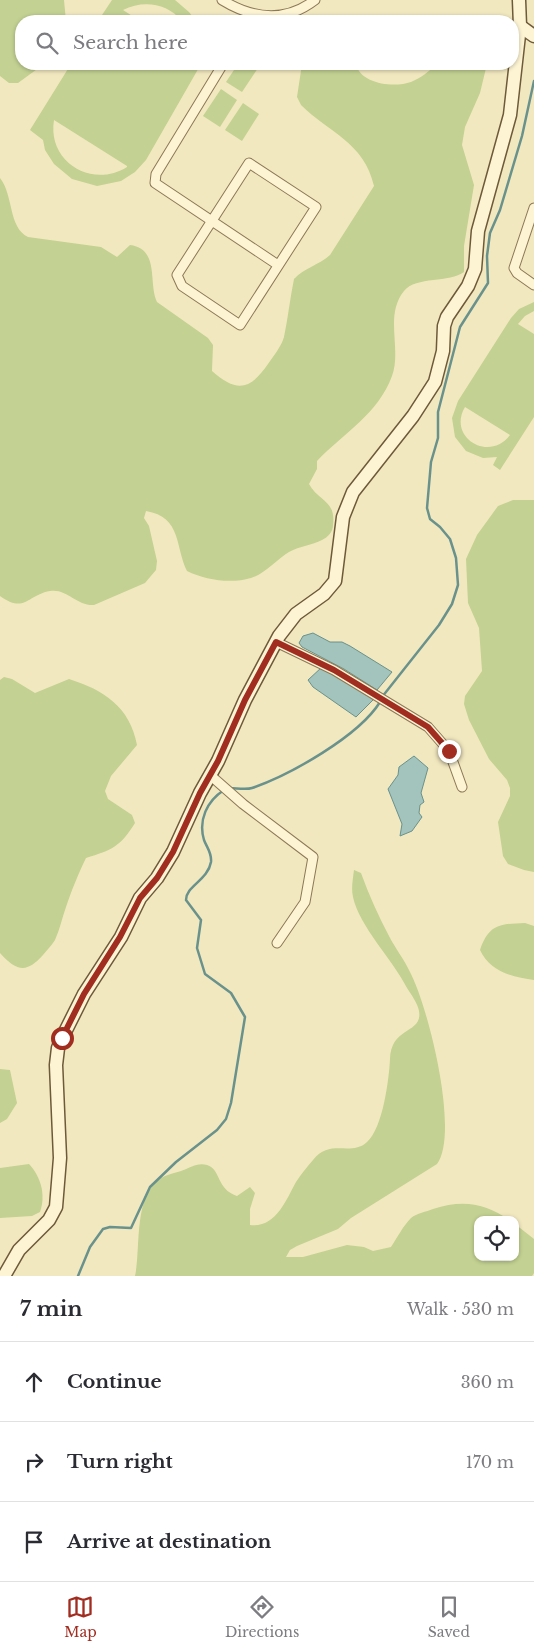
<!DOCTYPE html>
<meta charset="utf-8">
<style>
:root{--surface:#fff;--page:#f7f7f7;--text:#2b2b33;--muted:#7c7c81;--line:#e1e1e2;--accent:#a12c20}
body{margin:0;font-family:"Libre Baskerville",serif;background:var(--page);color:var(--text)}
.controls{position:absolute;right:15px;bottom:15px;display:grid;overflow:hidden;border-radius:10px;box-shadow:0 1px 4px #0004}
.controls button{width:45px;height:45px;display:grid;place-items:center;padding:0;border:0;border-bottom:1px solid var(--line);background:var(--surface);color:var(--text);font:25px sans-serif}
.stop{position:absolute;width:15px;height:15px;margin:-11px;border:4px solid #a12c20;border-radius:50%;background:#fff}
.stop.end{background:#a12c20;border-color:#fff;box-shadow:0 1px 5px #0008}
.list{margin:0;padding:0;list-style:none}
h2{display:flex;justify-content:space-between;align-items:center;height:65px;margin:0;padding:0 20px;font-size:21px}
h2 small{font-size:16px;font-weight:400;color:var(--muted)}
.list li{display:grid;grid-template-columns:32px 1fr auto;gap:15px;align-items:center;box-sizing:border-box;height:80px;padding:0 20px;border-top:1px solid var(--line)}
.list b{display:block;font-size:19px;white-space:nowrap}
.list em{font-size:16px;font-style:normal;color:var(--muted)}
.icon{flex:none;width:28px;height:28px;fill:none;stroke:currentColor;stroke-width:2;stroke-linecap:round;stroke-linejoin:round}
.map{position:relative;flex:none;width:534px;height:1276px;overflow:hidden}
.search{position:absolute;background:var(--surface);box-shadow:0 1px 4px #0004;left:15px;right:15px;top:15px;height:55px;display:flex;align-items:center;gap:12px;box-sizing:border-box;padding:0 18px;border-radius:20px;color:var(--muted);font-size:19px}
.sheet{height:305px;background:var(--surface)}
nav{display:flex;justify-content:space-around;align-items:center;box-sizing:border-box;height:70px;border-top:1px solid var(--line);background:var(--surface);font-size:14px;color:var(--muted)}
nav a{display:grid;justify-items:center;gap:2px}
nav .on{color:var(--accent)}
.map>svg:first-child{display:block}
.green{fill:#c3d192;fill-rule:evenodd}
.water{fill:#a3c3bd;stroke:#69928c}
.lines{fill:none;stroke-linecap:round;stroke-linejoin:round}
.stream{stroke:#69928c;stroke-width:2.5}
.street-casing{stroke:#8c7856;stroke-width:11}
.secondary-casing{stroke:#6e5939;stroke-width:15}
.street{stroke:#fcf4d3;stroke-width:9}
.secondary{stroke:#fcf4d3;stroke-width:12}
.route{stroke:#a12c20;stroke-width:6}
</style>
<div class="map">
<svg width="534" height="1276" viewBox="0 0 534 1276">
<rect width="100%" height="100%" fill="#f2e8bf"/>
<!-- green -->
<g class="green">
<polygon points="0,0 64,0 66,21 21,21 21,64 44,64 18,83 9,83 0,76"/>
<path d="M112 0H175L189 12 196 21H182C167 3 143 0 123 10L140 21H98Z"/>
<path d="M71 64H201L146 160 135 172 121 181 97 186 72 179 54 164 45 150 43 140 30 130ZM54 120 127 166V167C92 189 47 162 54 120Z"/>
<polygon points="238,64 260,65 242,92 226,82"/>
<path d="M302 64H356C360 84 394 88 411 82 421 78 429 71 437 64H487L480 93 465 127 462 145 474 185 464 246V272C450 283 416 276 404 291 384 316 402 348 392 376 378 414 344 433 317 461V469L309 484C319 502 336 500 333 525 333 532 328 537 322 540 312 545 300 546 289 552 277 559 265 574 251 578 231 584 205 580 187 571 175 547 182 517 146 511L144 518 149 526 157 561 156 570 145 583 94 605C77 606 66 588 50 591 27 595 25 614 0 596V178C14 196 8 227 28 237L101 247 117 257 130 245C160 249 148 283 157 302L208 338 213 345 212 371C237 393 250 390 268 364 274 355 281 347 284 337 288 318 290 298 294 279 304 268 319 265 330 255L374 186C364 142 329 133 301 105L297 97Z"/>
<polygon points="221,89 237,100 220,127 203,116"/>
<polygon points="243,103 259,114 242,141 225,130"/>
<path d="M534 302V311L525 316 518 324 534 334V417L500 470 493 465 497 457 483 458 466 451 455 437 452 418 458 401 511 318 519 309ZM465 407 510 435C489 463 447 437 465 407Z"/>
<polygon points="513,500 534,500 534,872 524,870 508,864 503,856 498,822 510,796 510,788 507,780 489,759 469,720 464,704 465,696 482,671 479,628 468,603 466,559 477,535 498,506"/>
<path d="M4 677 12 679 35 693 69 679C104 690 130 707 137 745L111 776 105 791 108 799 132 815 135 823C120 847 112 850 86 858 79 872 71 892 66 907 62 918 60 929 55 940 52 945 47 950 43 955 27 973 17 972 0 953V680Z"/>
<path d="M354 870 361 873C369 895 378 915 389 936 395 948 404 959 410 972 428 1006 460 1133 437 1164L351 1218 338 1229 297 1246 290 1250 286 1257H303L347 1245 364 1247 373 1251 391 1247C397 1238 403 1226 411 1218 417 1213 426 1212 433 1209 461 1200 484 1202 509 1220H478V1257H515V1224L534 1239V1273L532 1276H135C141 1250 133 1196 160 1179 165 1175 175 1173 181 1171 190 1168 197 1162 207 1165 221 1169 216 1189 237 1196L250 1187 255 1193 250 1209V1225C276 1228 286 1200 296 1182 301 1174 307 1167 313 1160 330 1138 351 1157 367 1142 383 1128 389 1079 390 1059 391 1026 423 1034 419 1011 418 1004 411 994 407 988 393 960 359 926 353 897 351 889 353 878 354 870Z"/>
<path d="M525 923 534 926V980C513 977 490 972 480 950 489 924 500 924 525 923Z"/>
<polygon points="0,1069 10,1070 17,1103 7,1119 0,1123"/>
<path d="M29 1164C41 1177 46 1195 40 1212L32 1216 0 1218V1168Z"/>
</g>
<!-- water -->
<g class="water">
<polygon points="313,633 330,642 342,642 350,646 392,672 377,690 344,669 302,647 299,643 303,636"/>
<polygon points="322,667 374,699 356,717 313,687 308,680"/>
<polygon points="414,756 428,768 421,793 424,802 420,805 419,813 422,817 412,831 400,836 402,824 388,789 398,775 399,767"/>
</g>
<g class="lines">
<!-- stream -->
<g class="stream">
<polyline points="382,697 439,625 452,604 458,585 456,558 450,539 440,527 430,519 427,508 431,462 438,438 438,412 460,327 488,283 487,256 490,233 500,210 522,136 534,81"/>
<path d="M229 788C236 788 246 790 252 788 290 775 359 736 380 702"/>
<path d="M78 1276 90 1247 103 1229 110 1227 131 1228 150 1187 176 1162 217 1130 226 1119 231 1103 245 1017 231 993 205 974 197 948 201 920 186 900C186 886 208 880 211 862 212 853 207 848 204 840 198 820 207 801 224 790"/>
</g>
<!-- street casing -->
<g class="street-casing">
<g id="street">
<path d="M222 0C253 19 285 23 315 0"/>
<polyline points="223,64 156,174 155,183 278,265"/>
<polygon points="249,163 316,207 240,325 182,286 177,275"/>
<polyline points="534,208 514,268 517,273 534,285"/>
<polyline points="276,642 334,670 428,727 449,751 462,787"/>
<polyline points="210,775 243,804 313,857 305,902 277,943"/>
</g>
</g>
<!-- secondary casing -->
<g class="secondary-casing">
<g id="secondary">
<polyline points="520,26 534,36"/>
<polyline points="4,1276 19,1250 49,1220 56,1207 60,1158 56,1065 58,1048 62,1038 84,994 121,937 140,898 157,878 173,852 200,793 218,761 245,700 279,636 296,614 324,594 335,581 343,517 353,492 413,416 435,382 443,351 444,326 447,317 468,286 475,269 478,231 510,115 520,26 519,0"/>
</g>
</g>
<!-- street -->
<use href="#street" class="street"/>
<!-- secondary -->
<use href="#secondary" class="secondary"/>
</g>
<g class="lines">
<!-- route -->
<polyline class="route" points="62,1038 84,994 120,937 140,898 157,878 173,852 200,793 218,761 245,700 276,642 334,670 428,727 449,751"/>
</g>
</svg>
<div class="controls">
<button><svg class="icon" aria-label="locate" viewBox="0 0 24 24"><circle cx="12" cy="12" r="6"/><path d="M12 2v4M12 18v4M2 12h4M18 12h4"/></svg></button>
</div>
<div class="stop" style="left:62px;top:1038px"></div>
<div class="stop end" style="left:449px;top:751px"></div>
<div class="search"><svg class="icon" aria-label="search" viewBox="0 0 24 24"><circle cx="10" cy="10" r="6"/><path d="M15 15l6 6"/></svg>Search here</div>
</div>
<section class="sheet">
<h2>7 min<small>Walk · 530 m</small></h2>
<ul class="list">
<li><svg class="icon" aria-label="ahead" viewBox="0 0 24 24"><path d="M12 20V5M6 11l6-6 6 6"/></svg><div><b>Continue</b></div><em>360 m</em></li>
<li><svg class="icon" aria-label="right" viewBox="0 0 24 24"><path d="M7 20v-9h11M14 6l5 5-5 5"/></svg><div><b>Turn right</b></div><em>170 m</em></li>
<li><svg class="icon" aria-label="arrive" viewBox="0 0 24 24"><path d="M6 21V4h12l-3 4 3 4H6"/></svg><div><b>Arrive at destination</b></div></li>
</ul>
</section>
<nav>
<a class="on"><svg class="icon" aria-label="map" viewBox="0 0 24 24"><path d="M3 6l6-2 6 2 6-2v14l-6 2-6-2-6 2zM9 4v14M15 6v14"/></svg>Map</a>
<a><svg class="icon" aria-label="directions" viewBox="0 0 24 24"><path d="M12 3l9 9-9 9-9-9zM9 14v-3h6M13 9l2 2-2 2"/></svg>Directions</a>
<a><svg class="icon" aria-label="saved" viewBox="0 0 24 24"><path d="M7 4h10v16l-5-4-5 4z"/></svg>Saved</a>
</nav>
